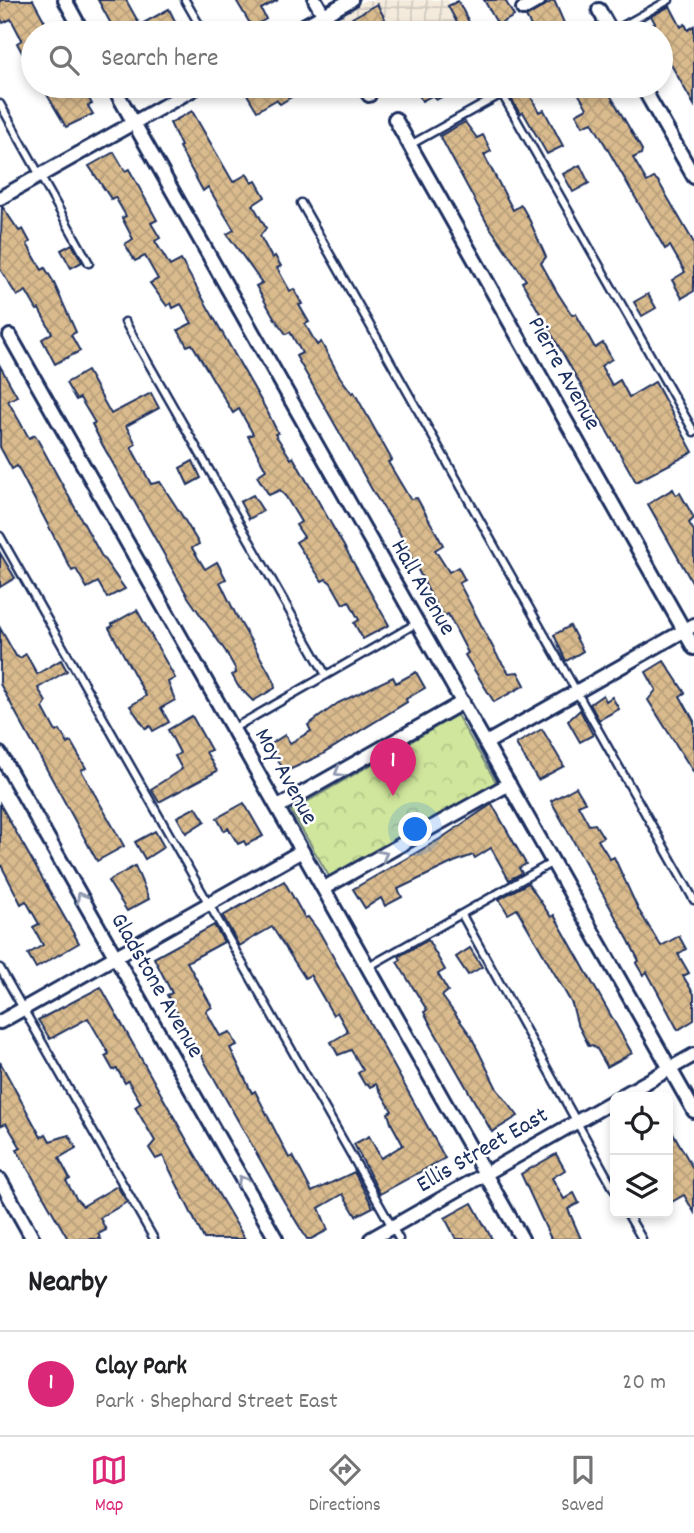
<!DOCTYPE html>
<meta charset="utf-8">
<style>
:root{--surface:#fff;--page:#f2f2f2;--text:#202124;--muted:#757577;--line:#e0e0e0;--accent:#db2777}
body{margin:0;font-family:Dekko,sans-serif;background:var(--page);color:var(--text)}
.controls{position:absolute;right:21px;bottom:21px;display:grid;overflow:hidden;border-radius:10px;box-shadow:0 4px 10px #0003}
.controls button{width:63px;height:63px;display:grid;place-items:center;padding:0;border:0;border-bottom:2px solid var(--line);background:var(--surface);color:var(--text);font:35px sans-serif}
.you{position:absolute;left:416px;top:830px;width:24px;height:24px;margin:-18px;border:5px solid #fff;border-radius:50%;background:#1a73e8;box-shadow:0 0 0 10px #1a73e833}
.badge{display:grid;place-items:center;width:46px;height:46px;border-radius:50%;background:var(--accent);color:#fff;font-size:23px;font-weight:700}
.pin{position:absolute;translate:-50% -58px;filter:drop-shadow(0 2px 4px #0008)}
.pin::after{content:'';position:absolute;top:37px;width:24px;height:21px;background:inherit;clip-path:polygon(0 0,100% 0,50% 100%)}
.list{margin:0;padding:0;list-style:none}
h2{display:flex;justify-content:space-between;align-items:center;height:91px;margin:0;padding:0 28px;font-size:30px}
h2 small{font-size:23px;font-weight:400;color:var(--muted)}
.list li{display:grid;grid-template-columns:46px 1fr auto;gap:21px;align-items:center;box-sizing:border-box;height:105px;padding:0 28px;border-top:2px solid var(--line)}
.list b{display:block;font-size:26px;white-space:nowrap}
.list p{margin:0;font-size:23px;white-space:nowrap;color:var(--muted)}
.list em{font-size:23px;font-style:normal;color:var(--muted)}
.icon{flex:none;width:38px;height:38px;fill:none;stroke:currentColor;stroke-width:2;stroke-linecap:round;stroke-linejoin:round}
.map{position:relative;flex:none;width:694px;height:1239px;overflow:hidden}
.search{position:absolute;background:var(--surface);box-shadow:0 4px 10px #0003;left:21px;right:21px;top:21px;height:77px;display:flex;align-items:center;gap:18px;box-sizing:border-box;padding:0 24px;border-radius:38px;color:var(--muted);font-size:26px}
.sheet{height:196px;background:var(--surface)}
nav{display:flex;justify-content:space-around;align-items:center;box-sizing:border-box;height:98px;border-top:2px solid var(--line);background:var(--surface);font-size:19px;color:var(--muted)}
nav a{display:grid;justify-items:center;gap:4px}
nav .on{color:var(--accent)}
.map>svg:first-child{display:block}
.industrial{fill:url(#industrial-grid)}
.forest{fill:url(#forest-crowns);stroke:#768a7d;stroke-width:2}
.building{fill:url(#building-cross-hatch);stroke:#1b2f5e;stroke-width:2}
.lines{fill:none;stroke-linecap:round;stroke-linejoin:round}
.lane-casing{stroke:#1b2f5e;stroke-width:11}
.street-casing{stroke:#1b2f5e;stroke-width:18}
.lane{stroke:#fff;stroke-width:6}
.street{stroke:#fff;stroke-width:12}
.oneway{stroke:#8d97ae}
.labels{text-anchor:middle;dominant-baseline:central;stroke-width:5;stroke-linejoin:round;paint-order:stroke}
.street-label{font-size:24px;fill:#1b2f5e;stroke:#fff}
</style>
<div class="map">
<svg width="694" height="1239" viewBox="0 0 694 1239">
<defs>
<pattern id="industrial-grid" width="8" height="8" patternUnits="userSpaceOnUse" patternTransform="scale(1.75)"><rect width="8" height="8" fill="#f4ebdd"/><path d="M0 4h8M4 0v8" fill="none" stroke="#d1cac0"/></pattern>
<pattern id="forest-crowns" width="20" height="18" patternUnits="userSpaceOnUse" patternTransform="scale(1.75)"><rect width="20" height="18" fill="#d0e69c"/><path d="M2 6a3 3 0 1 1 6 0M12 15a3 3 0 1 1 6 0" fill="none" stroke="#b2c689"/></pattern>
<pattern id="building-cross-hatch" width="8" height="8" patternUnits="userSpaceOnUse" patternTransform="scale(1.75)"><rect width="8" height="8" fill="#dabb8d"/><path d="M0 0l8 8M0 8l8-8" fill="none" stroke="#baa17c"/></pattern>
</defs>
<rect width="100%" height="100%" fill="#fff"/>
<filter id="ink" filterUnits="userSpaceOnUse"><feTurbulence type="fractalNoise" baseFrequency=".0143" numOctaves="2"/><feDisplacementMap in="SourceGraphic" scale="14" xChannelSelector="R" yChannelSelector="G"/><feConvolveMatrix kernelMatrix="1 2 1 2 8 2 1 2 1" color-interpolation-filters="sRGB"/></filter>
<g filter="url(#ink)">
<!-- industrial -->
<polygon class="industrial" points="365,0 448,0 466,33 350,33 340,16"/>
<!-- forest -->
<polygon class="forest" points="457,715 496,782 330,878 291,811"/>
<!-- building -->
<g class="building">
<polygon points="0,0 33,0 51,33 33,33 33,60 30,55 25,58 17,43 22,40 11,19 3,23 0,17"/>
<polygon points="98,0 126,0 140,25 169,9 176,23 170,26 174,33 116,33"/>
<polygon points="236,0 278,0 261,9 266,19 252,27"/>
<polygon points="484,0 505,0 514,16 498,25"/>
<polygon points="554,0 564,23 547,33 535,33 526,17"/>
<polygon points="458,1 469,22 460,28 448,6"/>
<polygon points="377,4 385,19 379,23 384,33 361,33 352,18"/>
<polygon points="670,6 681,27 685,24 688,30 694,26 694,105 661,47 661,33 637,33 655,23 651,16"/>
<polygon points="42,86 82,86 92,104 88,106 93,114 66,127"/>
<polygon points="242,86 309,86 280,104 276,100 257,111"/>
<polygon points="413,86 450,86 444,89 447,94 436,100 433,95 422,101"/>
<polygon points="574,86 605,86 642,150 641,154 633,158 647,182 654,178 658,181 694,243 694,291 682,298 672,280 685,272 670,246 665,249 592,122 583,126 576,114 587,108"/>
<polygon points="527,89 539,112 544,110 563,146 547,154 523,112 520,114 511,98"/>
<polygon points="192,111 233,182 247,174 252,183 256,181 265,197 253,205 266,228 260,236 272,258 275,256 281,266 277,268 290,291 294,289 302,304 299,305 309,322 305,324 317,345 321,342 340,377 352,393 354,392 392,460 388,462 410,499 417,498 433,527 443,545 435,550 449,572 458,567 465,580 459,583 498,657 509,673 518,672 525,685 494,702 465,655 468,653 448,614 444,616 432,598 398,530 375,495 296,356 302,353 290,332 286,334 275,319 256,286 262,283 227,234 234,230 208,187 203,191 179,147 181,146 170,123"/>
<polygon points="465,122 477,138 483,135 491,151 484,155 513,210 521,205 529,219 546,257 541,263 557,292 572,315 576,314 595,348 603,343 612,359 601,366 612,385 620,380 629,397 655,382 693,452 636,482 522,282 526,280 487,223 440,136"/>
<polygon points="114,152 125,171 129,169 157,220 151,223 160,238 155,241 170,266 181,260 268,413 278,433 275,434 291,459 293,457 389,625 363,639 354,623 359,620 349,601 343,604 331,583 326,579 322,581 296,542 304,537 296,525 301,522 286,497 280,490 269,495 257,476 266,470 248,436 253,434 239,409 233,413 192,344 187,346 178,330 192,323 181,304 173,308 171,303 167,306 150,283 158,279 145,256 135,261 125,244 133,239 122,218 126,216 115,197 111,199 89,166"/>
<polygon points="580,165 589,183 573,192 563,174"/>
<polygon points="2,206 19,231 23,229 30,242 27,244 42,270 45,268 53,281 76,332 71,335 80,351 55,364 42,339 52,333 39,309 37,310 26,291 17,296 0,269"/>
<polygon points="72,244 82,262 71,268 61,250"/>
<polygon points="648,294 656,308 642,316 634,302"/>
<polygon points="0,366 17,396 8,401 29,438 35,435 101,555 125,589 107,598 98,582 87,588 76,569 72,571 17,466 12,469 0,447"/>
<polygon points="87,371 111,414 151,393 159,408 126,426 136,444 131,447 151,484 160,482 181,514 199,544 192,548 205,569 217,562 226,579 220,582 236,615 274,681 275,688 253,701 238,686 232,675 236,673 235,668 226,652 188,597 102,444 92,424 95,423 80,398 76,400 66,383"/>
<polygon points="193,461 201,478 188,485 180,468"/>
<polygon points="673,489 676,495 680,493 694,518 689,523 694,531 694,586 648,504"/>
<polygon points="253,495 263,511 249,519 240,502"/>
<polygon points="0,553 15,578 0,587"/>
<polygon points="137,610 175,678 168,682 175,700 161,708 169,722 153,731 150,726 146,729 130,706 146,696 109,628 113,626 112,624"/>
<polygon points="570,626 583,651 566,661 554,635"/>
<polygon points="0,628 16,656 20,658 26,654 37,674 61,660 67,671 38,688 46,702 43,708 56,732 60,730 68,744 71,742 86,768 81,770 124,846 97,861 0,684"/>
<polygon points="664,661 685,693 680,696 694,721 694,773 648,700 656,690 646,672"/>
<polygon points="416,672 425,688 406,699 407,702 321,755 285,772 269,745 285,735 290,743 311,731 308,725 338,703 393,677 396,683"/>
<polygon points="603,695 606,701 612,697 619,709 599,720 590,704"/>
<polygon points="580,710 593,735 580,742 568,721"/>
<polygon points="192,716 211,750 206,752 217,771 159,802 151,789 182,769 175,756 180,753 168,730"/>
<polygon points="542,729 564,766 538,780 516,744"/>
<polygon points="576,787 585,802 578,805 589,825 595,824 603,837 598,840 610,859 614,857 638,909 661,946 679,936 686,949 678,954 689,973 683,976 694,994 694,1020 678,1030 647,972 643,975 636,963 639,961 629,941 551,801"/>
<polygon points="244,803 263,836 246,845 244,841 238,844 228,828 224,831 217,818"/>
<polygon points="0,804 79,943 36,968 28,954 43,945 33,927 39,924 26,901 21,904 0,863"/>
<polygon points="492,804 526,864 519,868 522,873 509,880 491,848 475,858 473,855 454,862 398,889 402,897 385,906 381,898 365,908 353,889 440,839"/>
<polygon points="196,807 205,821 186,833 177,817"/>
<polygon points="155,831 164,847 145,859 135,842"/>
<polygon points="135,866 149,899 127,911 108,881"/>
<polygon points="284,881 305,918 308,917 320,933 445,1158 380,1194 354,1144 369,1136 381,1158 403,1145 391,1123 388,1113 392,1111 376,1084 370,1087 368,1084 365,1085 358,1073 363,1070 351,1050 338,1055 331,1042 348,1032 337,1012 333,1015 310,975 305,978 272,927 239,946 223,916"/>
<polygon points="528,883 551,917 554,915 632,1053 607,1067 597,1049 592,1045 589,1046 577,1023 572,1004 517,909 508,914 499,899"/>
<polygon points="214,925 224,942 187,962 212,1007 206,1011 220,1036 230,1032 237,1045 230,1048 252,1093 255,1091 289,1158 293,1156 312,1192 354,1172 373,1207 356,1216 343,1194 319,1208 328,1230 311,1239 307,1239 283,1200 167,995 172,993 154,958"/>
<polygon points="428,940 445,970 438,974 448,991 442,996 471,1036 497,1089 518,1116 492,1132 433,1029 424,1012 427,1010 397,962 401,960 399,956"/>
<polygon points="470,948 482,967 468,975 456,957"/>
<polygon points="101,987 189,1144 245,1239 204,1239 163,1156 156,1159 149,1148 155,1141 135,1107 141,1103 128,1081 125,1083 117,1069 113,1070 105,1056 109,1054 88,1018 50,1039 38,1020"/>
<polygon points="0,1062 41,1137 46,1134 50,1141 69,1135 76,1148 59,1158 70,1179 66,1181 77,1200 83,1206 117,1186 127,1202 100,1218 106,1230 98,1234 101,1239 68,1239 17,1150 21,1148 6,1123 0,1126"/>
<polygon points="668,1124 694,1170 694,1212 684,1195 668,1204"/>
<polygon points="556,1154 565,1170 552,1178 564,1199 574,1193 579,1203 568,1209 581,1239 551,1239 521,1174"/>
<polygon points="472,1203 492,1239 456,1239 445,1218"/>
</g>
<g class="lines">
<!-- lane casing -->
<g class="lane-casing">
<g id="lane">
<polyline points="185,0 204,33"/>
<polyline points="610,33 669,0"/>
<polyline points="502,94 694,432"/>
<polyline points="0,104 89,263"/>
<polyline points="410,145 516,86"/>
<polyline points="301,203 694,900"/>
<polyline points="125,322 326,675"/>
<polyline points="0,536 399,1239"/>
<polyline points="234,728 417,623"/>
<polyline points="462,915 615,1191"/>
<polyline points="368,967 553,862"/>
<polyline points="0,968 154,1239"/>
<polyline points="627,1213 642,1239"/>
</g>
</g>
<!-- street casing -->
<g class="street-casing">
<g id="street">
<polyline points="65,0 83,33"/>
<polyline points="315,0 334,33"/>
<polyline points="523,9 539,0"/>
<polyline points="599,10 612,33"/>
<polyline points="291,33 351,0"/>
<polyline points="113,86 694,1111"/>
<polyline points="364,86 369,95"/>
<polyline points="642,86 694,177"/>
<polyline points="395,119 694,648"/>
<polyline points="0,198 199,86"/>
<polyline points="10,336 522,1239"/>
<polyline points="486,743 694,625"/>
<polyline points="0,754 276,1239"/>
<polyline points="278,807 463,702"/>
<polyline points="324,888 509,784"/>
<polyline points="0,1022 302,851"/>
<polyline points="620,1097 694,1055"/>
<polyline points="0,1180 33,1239"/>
<polyline points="371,1239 615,1100"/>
</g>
</g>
<!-- lane -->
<use href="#lane" class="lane"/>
<!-- street -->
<use href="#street" class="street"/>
</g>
<!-- one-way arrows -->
<defs><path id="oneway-chevron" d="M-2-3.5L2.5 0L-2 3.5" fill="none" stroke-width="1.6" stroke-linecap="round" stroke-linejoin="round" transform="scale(1.75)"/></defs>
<g class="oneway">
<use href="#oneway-chevron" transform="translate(339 772) rotate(150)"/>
<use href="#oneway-chevron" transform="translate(383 855) rotate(-29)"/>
<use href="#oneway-chevron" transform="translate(81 897) rotate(-120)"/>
<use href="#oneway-chevron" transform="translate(242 1180) rotate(-120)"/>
</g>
</g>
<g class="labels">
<!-- street labels -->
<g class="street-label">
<text transform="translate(563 374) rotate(61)">Pierre Avenue</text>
<text transform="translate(422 588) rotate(60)">Hall Avenue</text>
<text transform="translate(285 777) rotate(61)">Moy Avenue</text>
<text transform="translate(156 986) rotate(60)">Gladstone Avenue</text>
<text transform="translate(483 1151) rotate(-30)">Ellis Street East</text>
</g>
</g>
</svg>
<div class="controls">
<button><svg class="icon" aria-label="locate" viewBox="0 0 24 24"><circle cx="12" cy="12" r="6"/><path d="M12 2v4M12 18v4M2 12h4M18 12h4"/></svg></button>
<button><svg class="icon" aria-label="layers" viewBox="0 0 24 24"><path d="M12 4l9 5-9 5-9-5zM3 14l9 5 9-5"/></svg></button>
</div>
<div class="you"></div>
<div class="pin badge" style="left:393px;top:796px">1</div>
<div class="search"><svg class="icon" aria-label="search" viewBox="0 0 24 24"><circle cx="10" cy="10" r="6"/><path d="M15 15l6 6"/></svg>Search here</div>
</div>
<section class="sheet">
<h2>Nearby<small></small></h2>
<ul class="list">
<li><span class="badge">1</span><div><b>Clay Park</b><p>Park · Shephard Street East</p></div><em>20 m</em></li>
</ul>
</section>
<nav>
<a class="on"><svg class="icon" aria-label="map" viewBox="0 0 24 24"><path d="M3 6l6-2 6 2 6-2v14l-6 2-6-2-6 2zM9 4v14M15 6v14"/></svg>Map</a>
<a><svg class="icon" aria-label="directions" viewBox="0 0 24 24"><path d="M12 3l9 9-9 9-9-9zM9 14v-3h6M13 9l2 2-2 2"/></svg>Directions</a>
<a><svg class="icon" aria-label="saved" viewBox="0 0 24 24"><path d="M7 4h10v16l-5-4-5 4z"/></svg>Saved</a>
</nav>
